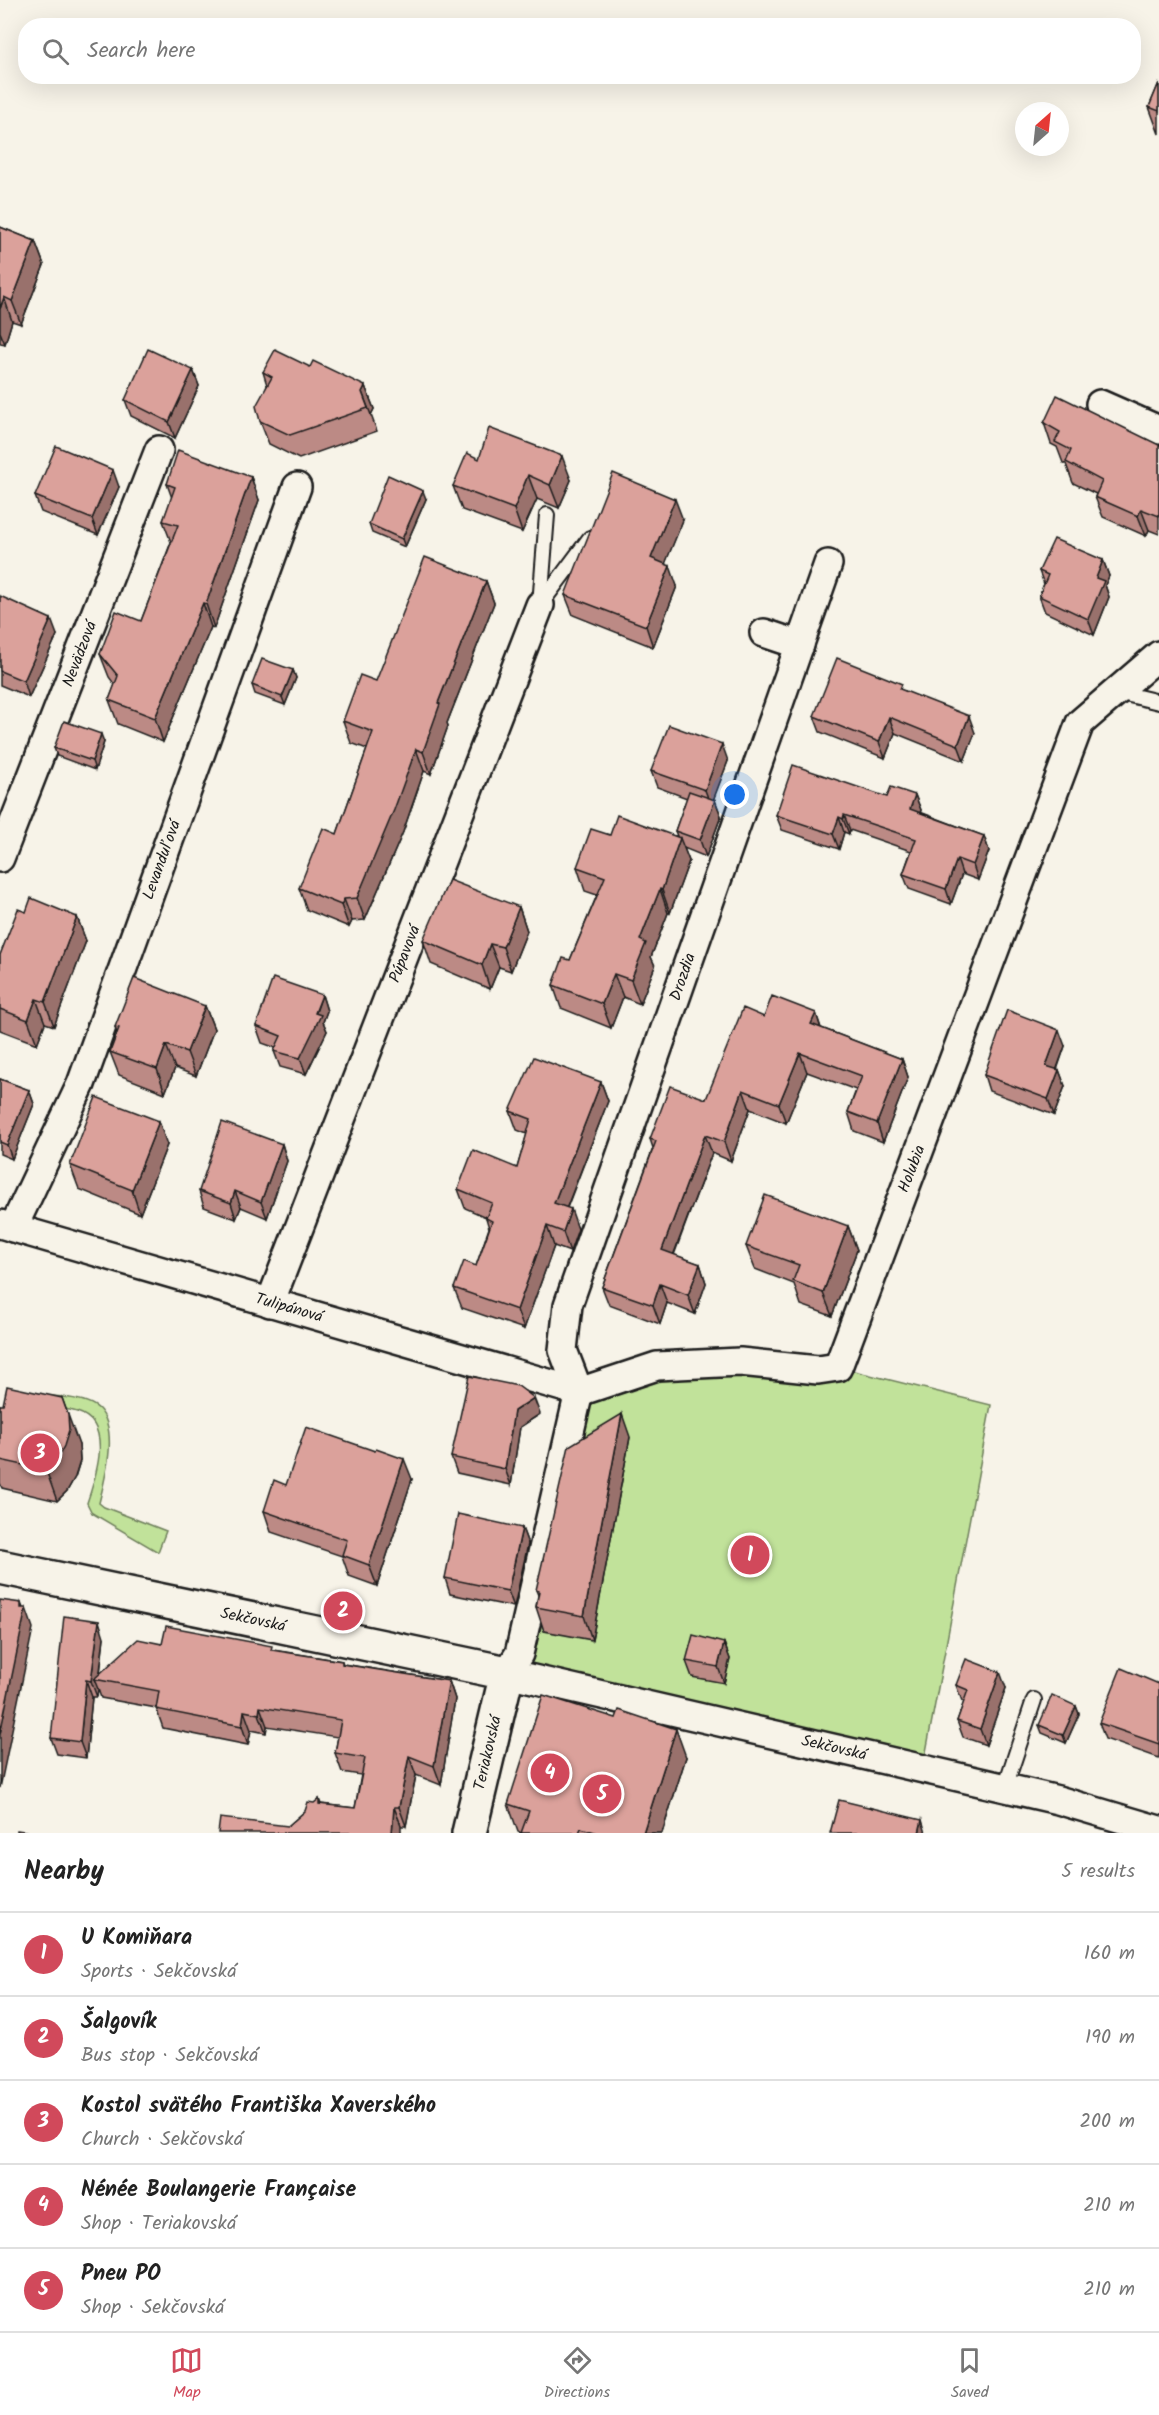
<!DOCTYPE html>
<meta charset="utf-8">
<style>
:root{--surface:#fff;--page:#f6f6f6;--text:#222;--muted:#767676;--line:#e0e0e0;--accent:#d1495b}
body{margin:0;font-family:Kalam,sans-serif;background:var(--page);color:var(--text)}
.compass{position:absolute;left:1015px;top:102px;width:54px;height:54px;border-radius:50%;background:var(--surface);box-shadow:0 6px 24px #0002;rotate:27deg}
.you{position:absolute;left:735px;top:795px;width:21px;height:21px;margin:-15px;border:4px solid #fff;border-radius:50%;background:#1a73e8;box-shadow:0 0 0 9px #1a73e833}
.badge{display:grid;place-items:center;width:39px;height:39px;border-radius:50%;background:var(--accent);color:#fff;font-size:20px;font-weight:700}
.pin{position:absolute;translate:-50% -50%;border:3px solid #fff;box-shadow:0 2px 6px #0006}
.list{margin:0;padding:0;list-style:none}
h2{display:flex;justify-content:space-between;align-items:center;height:78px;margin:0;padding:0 24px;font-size:26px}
h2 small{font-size:20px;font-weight:400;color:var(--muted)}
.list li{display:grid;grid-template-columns:39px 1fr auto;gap:18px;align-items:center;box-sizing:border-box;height:84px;padding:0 24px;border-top:2px solid var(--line)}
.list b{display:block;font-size:22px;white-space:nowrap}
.list p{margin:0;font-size:20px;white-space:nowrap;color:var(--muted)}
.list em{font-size:20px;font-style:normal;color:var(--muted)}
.icon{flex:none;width:33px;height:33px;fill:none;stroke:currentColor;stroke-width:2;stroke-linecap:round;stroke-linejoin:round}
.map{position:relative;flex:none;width:1159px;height:1833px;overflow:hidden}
.search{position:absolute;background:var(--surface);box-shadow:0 6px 24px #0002;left:18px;right:18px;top:18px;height:66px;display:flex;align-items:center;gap:15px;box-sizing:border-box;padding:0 21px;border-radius:24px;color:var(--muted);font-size:22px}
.sheet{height:498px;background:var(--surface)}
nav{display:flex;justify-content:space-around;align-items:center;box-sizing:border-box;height:84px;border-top:2px solid var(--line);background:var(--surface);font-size:16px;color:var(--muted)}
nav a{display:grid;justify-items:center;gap:3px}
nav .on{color:var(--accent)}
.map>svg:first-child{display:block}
.green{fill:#c1e29a;stroke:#6e7f5b;stroke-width:1.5}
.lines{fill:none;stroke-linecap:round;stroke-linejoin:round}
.service-casing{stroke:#1c1c1c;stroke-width:18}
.minor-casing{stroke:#1c1c1c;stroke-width:32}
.tertiary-casing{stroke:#1c1c1c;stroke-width:38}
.service{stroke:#f7f3e8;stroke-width:14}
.minor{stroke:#f7f3e8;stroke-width:27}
.tertiary{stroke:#f7f3e8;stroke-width:33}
.wall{fill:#bc8a85;stroke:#1c1c1c;stroke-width:1.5}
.shaded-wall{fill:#99716c;stroke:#1c1c1c;stroke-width:1.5}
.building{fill:#dba19b;stroke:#1c1c1c;stroke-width:1.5}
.labels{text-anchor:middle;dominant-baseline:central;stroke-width:5;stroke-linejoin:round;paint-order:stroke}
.street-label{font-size:16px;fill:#1c1c1c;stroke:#f7f3e8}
</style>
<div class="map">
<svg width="1159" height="1833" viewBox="0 0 1159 1833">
<rect width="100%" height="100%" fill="#f7f3e8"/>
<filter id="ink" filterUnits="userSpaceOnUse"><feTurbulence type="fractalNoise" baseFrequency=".0167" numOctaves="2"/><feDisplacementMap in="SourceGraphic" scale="12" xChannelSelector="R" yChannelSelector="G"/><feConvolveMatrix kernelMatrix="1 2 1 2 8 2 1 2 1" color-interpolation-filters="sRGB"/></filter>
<g filter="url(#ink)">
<!-- green -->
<g class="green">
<polygon points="657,1366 838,1367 991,1405 923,1768 507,1673 579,1392"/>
<path d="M18 1395C38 1396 84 1394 99 1409 119 1430 105 1478 99 1503L104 1507 166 1531 158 1552 92 1513 87 1503C95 1479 115 1423 77 1412 58 1406 37 1406 17 1403Z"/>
</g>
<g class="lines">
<!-- service casing -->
<g class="service-casing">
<g id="service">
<polyline points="540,605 547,515"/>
<polyline points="540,605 590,538"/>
<polyline points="1117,692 1159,702"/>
<polyline points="1005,1787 1034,1700"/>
</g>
</g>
<!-- minor casing -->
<g class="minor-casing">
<g id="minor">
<polyline points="1100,404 1159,430"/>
<polyline points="764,633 800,645"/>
<polyline points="0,858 159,450"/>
<polyline points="0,1224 579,1392"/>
<polyline points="13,1228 81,1084 297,487"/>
<polyline points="270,1303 540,605"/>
<polyline points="579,1392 657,1366 740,1362 818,1370 838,1367 1080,723 1159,655"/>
<polyline points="579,1392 519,1654 507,1673 1058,1800 1159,1830"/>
<polyline points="579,1392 563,1350 568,1305 828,564"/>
</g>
</g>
<!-- tertiary casing -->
<g class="tertiary-casing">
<polyline id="tertiary" points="0,1567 507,1673 469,1833"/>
</g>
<!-- service -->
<use href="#service" class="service"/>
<!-- minor -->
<use href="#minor" class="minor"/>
<!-- tertiary -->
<use href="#tertiary" class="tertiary"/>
</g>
<!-- wall -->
<g class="wall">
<polygon points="1159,83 1159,134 1149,107"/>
<polygon points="0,227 35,241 44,265 21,324 12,321 5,344 0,343"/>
<polygon points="310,367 365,386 374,409 371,415 377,431 299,459 269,444 260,421 267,385 263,372"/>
<polygon points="193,370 199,386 175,438 131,416 125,400"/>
<polygon points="1044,423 1159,445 1159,534 1149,530 1146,536 1103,517 1095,497 1096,494 1073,483 1066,464 1063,463 1057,447 1051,444"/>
<polygon points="479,459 571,480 559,508 537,499 522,532 462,510 453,486"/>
<polygon points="251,477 259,500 214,628 211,627 163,742 118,724 109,700 115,685 109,677 100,654 141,621 171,542 163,521 172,498 167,484"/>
<polygon points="119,487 98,535 41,512 35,496"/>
<polygon points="426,499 405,547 372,533 369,524"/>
<polygon points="683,520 665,563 677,586 653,647 573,615 565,595"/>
<polygon points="1103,560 1109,576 1105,585 1109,597 1094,635 1045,612 1039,596 1044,584 1039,571"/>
<polygon points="486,581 494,603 447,723 448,726 431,774 424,771 403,832 365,920 352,921 349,927 307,910 299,888 337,834 367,749 351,743 343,721 376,681"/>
<polygon points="0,596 57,635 29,697 0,685"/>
<polygon points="293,670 296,678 285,705 255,694 252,685"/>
<polygon points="905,691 975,733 964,761 895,733 885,758 820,732 814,716"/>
<polygon points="104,742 95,770 57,756 54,748"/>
<polygon points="728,761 713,799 715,800 721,816 706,857 684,848 689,861 670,913 668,913 651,957 655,966 640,1004 623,997 611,1028 561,1008 553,985 570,960 597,895 585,891 577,867 610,835 677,836 675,831 687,798 657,787 651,771"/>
<polygon points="915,795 921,810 920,812 984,836 989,851 978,880 962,874 951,904 909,889 903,874 911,851 850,830 849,834 844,832 839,849 782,830 776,815 887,797"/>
<polygon points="519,907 527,931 511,971 499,967 490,989 431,964 423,940"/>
<polygon points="26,912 77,917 86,941 54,1026 45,1023 37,1044 0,1030 0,955"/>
<polygon points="322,995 327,1011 323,1022 327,1031 306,1074 280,1067 274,1051 276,1048 262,1043 256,1026"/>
<polygon points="205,1006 214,1029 196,1076 175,1068 165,1093 119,1075 110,1052 117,1034 115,1027"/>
<polygon points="816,1013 821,1028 902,1059 908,1077 883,1142 854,1131 848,1112 856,1090 807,1072 786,1123 750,1109 731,1161 712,1153 674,1255 700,1264 706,1283 695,1314 667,1303 660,1324 609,1305 602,1287 653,1148 650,1139 706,1099 764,1017"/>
<polygon points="1065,1046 1057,1070 1059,1070 1065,1086 1054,1115 989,1091 984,1075"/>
<polygon points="0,1079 29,1090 34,1104 12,1159 0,1154"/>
<polygon points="601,1082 608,1101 567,1208 578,1229 570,1252 554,1246 524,1329 462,1308 454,1288 476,1266 489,1228 486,1218 486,1217 465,1208 458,1189 517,1168 527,1134 517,1130 510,1111"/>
<polygon points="282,1144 287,1161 267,1218 241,1207 236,1219 204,1207 199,1191"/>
<polygon points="167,1145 140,1214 79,1189 70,1165"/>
<polygon points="848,1226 857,1250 832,1316 801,1305 794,1284 755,1269 746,1246"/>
<polygon points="0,1405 79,1445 80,1461 75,1477 67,1491 57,1501 2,1488 0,1483"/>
<polygon points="540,1414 520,1427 511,1485 457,1473 451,1457"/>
<polygon points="630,1437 592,1640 544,1631 536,1607 538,1595 536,1590"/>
<polygon points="412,1479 377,1586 349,1576 342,1556 271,1532 264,1511 286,1485"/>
<polygon points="522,1528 528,1544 514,1607 450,1594 445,1578"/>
<polygon points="104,1637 100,1674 162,1644 273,1650 342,1661 343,1664 449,1681 455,1699 441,1785 416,1775 406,1826 288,1826 319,1799 321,1804 355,1808 361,1775 342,1772 335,1753 338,1737 267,1726 266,1733 251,1730 248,1745 163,1728 156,1708 101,1698 98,1689 97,1697 92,1697 86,1758 57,1754 51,1738"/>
<polygon points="724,1643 730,1659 724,1683 692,1677 686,1661"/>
<polygon points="1159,1684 1159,1758 1105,1739 1099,1723"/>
<polygon points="956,1685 1006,1688 986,1745 963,1737 957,1721 964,1702 962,1701"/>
<polygon points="1076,1706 1079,1714 1066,1743 1042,1733 1039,1725"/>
<polygon points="686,1757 662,1833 521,1833 518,1832 508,1804"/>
</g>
<!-- shaded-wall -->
<g class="shaded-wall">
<polygon points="35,241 44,265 21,324 12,301"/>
<polygon points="4,297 12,321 5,344 0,332 0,309"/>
<polygon points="193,370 199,386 175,438 169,422"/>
<polygon points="365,386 374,409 371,415 362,392"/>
<polygon points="562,456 571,480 559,508 550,485"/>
<polygon points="113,470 119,487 98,535 92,519"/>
<polygon points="528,475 537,499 522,532 514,509"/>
<polygon points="251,477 259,500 214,628 206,604"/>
<polygon points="423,491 426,499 405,547 402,539"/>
<polygon points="675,499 683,520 659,579 651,558"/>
<polygon points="1141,509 1149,530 1146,536 1138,516"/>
<polygon points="1103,560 1109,576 1105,585 1109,597 1094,635 1088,619 1096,578"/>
<polygon points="670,566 677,586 653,647 646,626"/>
<polygon points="486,581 494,603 447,723 448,726 431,774 423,752 438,703"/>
<polygon points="203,603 211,627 163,742 155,718"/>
<polygon points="51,619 57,635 29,697 24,681"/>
<polygon points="293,670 296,678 285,705 282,697"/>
<polygon points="969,716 975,733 964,761 958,745"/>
<polygon points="889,717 895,733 885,758 879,742"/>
<polygon points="101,734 104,742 95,770 92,761"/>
<polygon points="722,744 728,761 711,806 705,790"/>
<polygon points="416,749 424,771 403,832 365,920 357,898"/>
<polygon points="915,795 921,810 916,824 910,809"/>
<polygon points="715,800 721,816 706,857 700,840"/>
<polygon points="844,815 850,830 849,834 843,819"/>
<polygon points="839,817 844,832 839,849 833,834"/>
<polygon points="984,836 989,851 978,880 973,865"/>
<polygon points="680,838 689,861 670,913 662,890"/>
<polygon points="957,859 962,874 951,904 946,889"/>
<polygon points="660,889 668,913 651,957 655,966 640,1004 631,980 640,940"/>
<polygon points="344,899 352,921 349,927 341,905"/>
<polygon points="519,907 527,931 511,971 503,947"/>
<polygon points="77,917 86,941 54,1026 45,1002"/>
<polygon points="490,944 499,967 490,989 482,965"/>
<polygon points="614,974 623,997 611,1028 602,1004"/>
<polygon points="322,995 327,1011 323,1022 327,1031 306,1074 300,1058"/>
<polygon points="36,999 45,1023 37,1044 28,1020"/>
<polygon points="205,1006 214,1029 196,1076 187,1052"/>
<polygon points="816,1013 822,1032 811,1024"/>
<polygon points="1059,1030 1065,1046 1052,1082 1046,1066"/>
<polygon points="166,1045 175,1068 165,1093 157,1069"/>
<polygon points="800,1053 807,1072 786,1123 779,1104"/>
<polygon points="902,1059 908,1077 883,1142 877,1123"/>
<polygon points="1059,1070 1065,1086 1054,1115 1048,1099"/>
<polygon points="601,1082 608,1101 561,1222 554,1203"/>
<polygon points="29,1090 34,1104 12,1159 7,1145"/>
<polygon points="743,1090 750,1109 731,1161 724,1142"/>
<polygon points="159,1121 167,1145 140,1214 132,1190"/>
<polygon points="705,1135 712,1153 668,1269 662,1250"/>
<polygon points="282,1144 287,1161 267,1218 261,1202"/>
<polygon points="235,1191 241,1207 236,1219 231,1203"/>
<polygon points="571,1209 578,1229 570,1252 563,1232"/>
<polygon points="547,1226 554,1246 524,1329 517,1310"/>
<polygon points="848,1226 857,1250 832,1316 823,1293"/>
<polygon points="700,1264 706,1283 695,1314 688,1295"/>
<polygon points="660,1284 667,1303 660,1324 653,1305"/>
<polygon points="62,1398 79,1445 80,1461 75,1477 67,1491 57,1501 46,1470"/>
<polygon points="534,1398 540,1414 520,1427 511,1485 505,1469 514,1411"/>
<polygon points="622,1414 630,1437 592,1640 584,1616"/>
<polygon points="404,1459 412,1479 377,1586 369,1565"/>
<polygon points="522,1528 528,1544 514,1607 508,1591"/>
<polygon points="21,1603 25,1613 26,1608 33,1628 0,1788 0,1734"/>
<polygon points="99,1621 104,1637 99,1680 94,1679 98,1689 97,1697 91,1681"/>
<polygon points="724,1643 730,1659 724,1683 718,1667"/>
<polygon points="1000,1672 1006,1688 986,1745 980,1729"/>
<polygon points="86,1680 92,1697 86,1758 80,1742"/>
<polygon points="449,1681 455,1699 441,1785 434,1766"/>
<polygon points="1076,1706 1079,1714 1066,1743 1063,1735"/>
<polygon points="260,1707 267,1726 266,1733 259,1714"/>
<polygon points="244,1711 251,1730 248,1745 242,1726"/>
<polygon points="676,1729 686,1757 662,1833 643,1833"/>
<polygon points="409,1756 416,1775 406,1826 399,1807"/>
<polygon points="394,1807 401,1825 401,1833 392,1833"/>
<polygon points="922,1820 926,1833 919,1833"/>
</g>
<!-- building -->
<g class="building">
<polygon points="1159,83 1159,111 1149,107"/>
<polygon points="0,227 35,241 12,301 4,297 0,309"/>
<polygon points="148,349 193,370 169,422 125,400"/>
<polygon points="275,350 310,367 313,361 365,386 362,392 368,408 290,435 260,421 256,406 272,377 263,372"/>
<polygon points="1057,395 1159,445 1159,516 1141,509 1138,516 1095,497 1102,481 1066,462 1071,450 1055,442 1060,432 1044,423"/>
<polygon points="489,428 562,456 550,485 528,475 514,509 453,486 467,453 479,459"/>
<polygon points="56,446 113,470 92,519 35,496"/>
<polygon points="178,450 251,477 206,604 203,603 155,718 109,700 118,676 100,654 116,611 141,621 178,525 163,521 175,487 167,484"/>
<polygon points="613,473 675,499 651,558 670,566 646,626 565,595"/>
<polygon points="388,475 423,491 402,539 369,524"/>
<polygon points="1054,539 1103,560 1096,578 1104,581 1088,619 1039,596 1048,575 1039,571"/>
<polygon points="425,557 486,581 438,703 440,704 423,752 416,749 394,810 357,898 344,899 341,905 299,888 323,828 337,834 373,732 343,721 360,675 376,681"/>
<polygon points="0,596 51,619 24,681 0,671"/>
<polygon points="837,658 902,684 900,689 969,716 958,745 889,717 879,742 814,716"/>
<polygon points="262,659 293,670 282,697 252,685"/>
<polygon points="64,721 101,734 92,761 54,748"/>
<polygon points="669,725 722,744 705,790 651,771"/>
<polygon points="793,765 887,797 891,787 915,795 910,809 984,836 973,865 957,859 946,889 903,874 916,839 844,815 843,819 839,817 833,834 776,815"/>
<polygon points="689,791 715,800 700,840 675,831"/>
<polygon points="617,815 680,838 662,890 660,889 640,940 646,943 631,980 614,974 602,1004 553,985 563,958 570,960 605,877 577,867 591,829 610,835"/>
<polygon points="449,880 519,907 503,947 490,944 482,965 423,940"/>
<polygon points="31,898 77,917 45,1002 36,999 28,1020 0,1009 0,955 18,909 26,912"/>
<polygon points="134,978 205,1006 187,1052 166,1045 157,1069 110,1052 119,1028 115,1027"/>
<polygon points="273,978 322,995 315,1013 321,1015 300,1058 274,1051 281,1036 256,1026"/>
<polygon points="772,996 816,1013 811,1024 902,1059 877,1123 848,1112 862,1076 800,1053 779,1104 743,1090 724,1142 705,1135 662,1250 700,1264 688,1295 660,1284 653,1305 602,1287 656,1141 650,1139 670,1086 706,1099 743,1008 764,1017"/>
<polygon points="1007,1010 1059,1030 1046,1066 1059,1070 1048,1099 984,1075"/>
<polygon points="534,1057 601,1082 554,1203 571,1209 563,1232 547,1226 517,1310 454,1288 464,1261 476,1266 492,1221 486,1218 492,1203 458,1189 473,1150 517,1168 531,1119 510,1111"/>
<polygon points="0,1079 29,1090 7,1145 0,1142"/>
<polygon points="96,1097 159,1121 132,1190 70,1165"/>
<polygon points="222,1122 282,1144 261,1202 235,1191 231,1203 199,1191"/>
<polygon points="765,1195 848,1226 823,1293 793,1281 799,1265 746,1246"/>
<polygon points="469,1376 518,1386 534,1398 514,1411 505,1469 451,1457"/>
<polygon points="7,1386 62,1398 68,1415 69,1430 64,1446 56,1461 46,1470 0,1460 0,1405 3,1405"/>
<polygon points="622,1414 584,1616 536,1607 539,1591 536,1590 569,1446"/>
<polygon points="306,1427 375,1451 376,1449 404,1459 369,1565 342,1555 347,1540 264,1511 274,1480 286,1485"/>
<polygon points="458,1514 522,1528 508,1591 445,1578"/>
<polygon points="0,1600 21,1603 21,1608 26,1608 0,1734"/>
<polygon points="64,1616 99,1621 91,1681 86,1680 80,1742 51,1738"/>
<polygon points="166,1626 272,1646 271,1650 342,1661 342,1664 449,1681 434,1766 409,1756 399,1807 394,1807 392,1833 218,1833 220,1818 288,1826 305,1811 308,1802 314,1803 319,1799 319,1804 355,1808 365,1758 335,1753 341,1720 260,1707 259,1714 244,1711 242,1726 156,1709 159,1691 94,1679 138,1639 162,1644"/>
<polygon points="693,1635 724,1643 718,1667 686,1661"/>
<polygon points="966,1659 1000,1672 980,1729 957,1721 968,1690 956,1685"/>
<polygon points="1121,1668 1159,1684 1159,1744 1099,1723"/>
<polygon points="543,1695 616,1718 619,1710 676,1729 643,1833 598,1833 581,1828 579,1833 521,1833 529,1811 508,1804"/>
<polygon points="1052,1695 1076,1706 1063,1735 1039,1725"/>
<polygon points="839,1800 922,1820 919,1833 830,1833"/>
<polygon points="17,1830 37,1833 17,1833"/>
</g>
</g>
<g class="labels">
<!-- street labels -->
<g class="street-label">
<text transform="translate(80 654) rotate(-69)">Nevädzová</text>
<text transform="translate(162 860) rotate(-70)">Levanduľová</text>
<text transform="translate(405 954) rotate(-69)">Púpavová</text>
<text transform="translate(683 977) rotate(-71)">Drozdia</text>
<text transform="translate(912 1169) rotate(-69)">Holubia</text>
<text transform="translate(289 1308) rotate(16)">Tulipánová</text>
<text transform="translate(253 1620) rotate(12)">Sekčovská</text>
<text transform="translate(834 1748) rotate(13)">Sekčovská</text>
<text transform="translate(488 1753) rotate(-77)">Teriakovská</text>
</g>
</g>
</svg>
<svg class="compass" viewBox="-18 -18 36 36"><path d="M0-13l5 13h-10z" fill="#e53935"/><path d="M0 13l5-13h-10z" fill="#767676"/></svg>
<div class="you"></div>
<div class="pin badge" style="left:750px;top:1555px">1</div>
<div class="pin badge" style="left:343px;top:1611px">2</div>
<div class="pin badge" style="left:40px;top:1453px">3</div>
<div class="pin badge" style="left:550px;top:1773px">4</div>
<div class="pin badge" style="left:602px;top:1794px">5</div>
<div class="search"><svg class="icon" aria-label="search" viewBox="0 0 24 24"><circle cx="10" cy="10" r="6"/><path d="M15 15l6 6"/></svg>Search here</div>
</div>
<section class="sheet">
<h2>Nearby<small>5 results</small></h2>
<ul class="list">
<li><span class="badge">1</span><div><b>U Komiňara</b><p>Sports · Sekčovská</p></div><em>160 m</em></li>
<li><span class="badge">2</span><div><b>Šalgovík</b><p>Bus stop · Sekčovská</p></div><em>190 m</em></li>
<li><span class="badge">3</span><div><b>Kostol svätého Františka Xaverského</b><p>Church · Sekčovská</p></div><em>200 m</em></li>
<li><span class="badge">4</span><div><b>Nénée Boulangerie Française</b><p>Shop · Teriakovská</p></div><em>210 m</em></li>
<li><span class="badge">5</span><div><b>Pneu PO</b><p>Shop · Sekčovská</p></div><em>210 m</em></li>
</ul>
</section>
<nav>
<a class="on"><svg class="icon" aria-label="map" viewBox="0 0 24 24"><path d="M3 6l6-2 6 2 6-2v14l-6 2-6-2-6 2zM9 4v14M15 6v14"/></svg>Map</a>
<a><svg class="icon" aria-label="directions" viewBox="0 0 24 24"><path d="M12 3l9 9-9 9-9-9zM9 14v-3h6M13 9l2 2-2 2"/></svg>Directions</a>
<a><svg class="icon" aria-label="saved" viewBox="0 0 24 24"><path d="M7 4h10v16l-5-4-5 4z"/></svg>Saved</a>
</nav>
